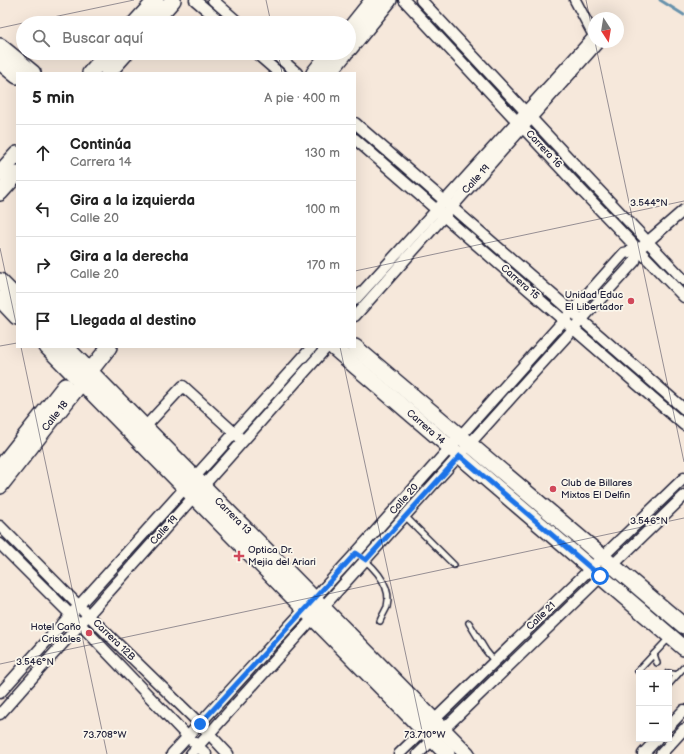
<!DOCTYPE html>
<html lang="es">
<meta charset="utf-8">
<style>
:root{--surface:#fff;--page:#f6f6f6;--text:#222;--muted:#767676;--line:#e0e0e0}
body{margin:0;font-family:"Balsamiq Sans",sans-serif;background:var(--page);color:var(--text)}
.controls{position:absolute;right:12px;bottom:12px;display:grid;overflow:hidden;border-radius:0px;box-shadow:0 4px 16px #0002}
.controls button{width:36px;height:36px;display:grid;place-items:center;padding:0;border:0;border-bottom:1px solid var(--line);background:var(--surface);color:var(--text);font:20px sans-serif}
.compass{position:absolute;left:588px;top:12px;width:36px;height:36px;border-radius:50%;background:var(--surface);box-shadow:0 4px 16px #0002;rotate:168deg}
.stop{position:absolute;width:12px;height:12px;margin:-9px;border:3px solid #1a73e8;border-radius:50%;background:#fff}
.stop.end{background:#1a73e8;border-color:#fff;box-shadow:0 1px 4px #0008}
.list{margin:0;padding:0;list-style:none}
h2{display:flex;justify-content:space-between;align-items:center;height:52px;margin:0;padding:0 16px;font-size:17px}
h2 small{font-size:13px;font-weight:400;color:var(--muted)}
.list li{display:grid;grid-template-columns:26px 1fr auto;gap:12px;align-items:center;box-sizing:border-box;height:56px;padding:0 16px;border-top:1px solid var(--line)}
.list b{display:block;font-size:15px;white-space:nowrap}
.list p{margin:0;font-size:13px;white-space:nowrap;color:var(--muted)}
.list em{font-size:13px;font-style:normal;color:var(--muted)}
.icon{flex:none;width:22px;height:22px;fill:none;stroke:currentColor;stroke-width:2;stroke-linecap:round;stroke-linejoin:round}
.map{position:relative;flex:none;width:684px;height:754px;overflow:hidden}
.search{position:absolute;background:var(--surface);box-shadow:0 4px 16px #0002;left:16px;top:16px;width:340px;height:44px;display:flex;align-items:center;gap:10px;box-sizing:border-box;padding:0 14px;border-radius:22px;color:var(--muted);font-size:15px}
.panel{position:absolute;background:var(--surface);box-shadow:0 4px 16px #0002;left:16px;top:72px;width:340px;height:276px;border-radius:0px}
.map>svg:first-child{display:block}
.lines{fill:none;stroke-linecap:round;stroke-linejoin:round}
.stream{stroke:#6792ac;stroke-width:3}
.lane-casing{stroke:#22223b;stroke-width:8}
.street-casing{stroke:#22223b;stroke-width:13}
.secondary-casing{stroke:#22223b;stroke-width:18}
.lane{stroke:#fbf7ec;stroke-width:5}
.street{stroke:#fbf7ec;stroke-width:10}
.secondary{stroke:#fbf7ec;stroke-width:15}
.route{stroke:#1a73e8;stroke-width:5}
.ticks{fill:none;stroke:#22223b;stroke-width:1;stroke-opacity:0.45}
.poi-dot{fill:#d1495b;stroke:#fbf7ec;stroke-width:1.5}
.labels{text-anchor:middle;dominant-baseline:central;stroke-width:3.5;stroke-linejoin:round;paint-order:stroke}
.street-label{font-size:10px;fill:#22223b;stroke:#fbf7ec}
.poi-label{font-size:10px;fill:#22223b;stroke:#fbf7ec;text-anchor:end}
.ticks-label{font-size:10px;text-anchor:middle;fill:#22223b;stroke:#fbf7ec;stroke-width:3.5;stroke-linejoin:round;paint-order:stroke}
</style>
<div class="map">
<svg width="684" height="754" viewBox="0 0 684 754">
<rect width="100%" height="100%" fill="#f6e8db"/>
<filter id="ink" filterUnits="userSpaceOnUse"><feTurbulence type="fractalNoise" baseFrequency=".025" numOctaves="2"/><feDisplacementMap in="SourceGraphic" scale="8" xChannelSelector="R" yChannelSelector="G"/><feConvolveMatrix kernelMatrix="1 2 1 2 8 2 1 2 1" color-interpolation-filters="sRGB"/></filter>
<g filter="url(#ink)">
<g class="lines">
<!-- stream -->
<polyline class="stream" points="660,0 684,15"/>
<!-- lane casing -->
<g class="lane-casing">
<g id="lane">
<polyline points="405,516 454,565"/>
<path d="M356 553C372 565 393 584 387 607 385 611 382 616 380 621"/>
<polyline points="469,623 486,651 495,662"/>
<polyline points="654,654 657,663"/>
<polyline points="640,673 638,671 670,637"/>
<polyline points="668,673 677,675"/>
<polyline points="669,684 684,667"/>
</g>
</g>
<!-- street casing -->
<g class="street-casing">
<g id="street">
<polyline points="195,0 222,23"/>
<polyline points="213,0 239,23"/>
<polyline points="404,0 581,190 684,297"/>
<polyline points="421,0 591,182 684,280"/>
<polyline points="575,0 594,36"/>
<polyline points="256,53 279,73"/>
<polyline points="274,53 297,73"/>
<polyline points="355,123 684,409"/>
<polyline points="355,139 684,425"/>
<polyline points="355,300 594,36"/>
<polyline points="355,316 598,43 597,42"/>
<polyline points="145,427 183,386 239,437"/>
<polyline points="0,526 88,615 200,724 228,754"/>
<polyline points="0,544 80,624 188,737 206,754"/>
<polyline points="0,693 312,347"/>
<polyline points="0,714 327,347"/>
<polyline points="669,726 684,710"/>
<polyline points="172,754 356,553 624,253 638,250 684,210"/>
<polyline points="191,754 527,380 635,261 638,250"/>
<polyline points="399,754 684,478"/>
<polyline points="418,754 684,496"/>
<polyline points="643,754 657,739"/>
<polyline points="661,754 684,729"/>
</g>
</g>
<!-- secondary casing -->
<g class="secondary-casing">
<g id="secondary">
<polyline points="135,23 156,0"/>
<polyline points="153,23 173,0"/>
<polyline points="349,30 373,0"/>
<polyline points="0,46 33,73"/>
<polyline points="349,49 389,0"/>
<polyline points="0,62 17,76"/>
<polyline points="90,73 108,53"/>
<polyline points="108,73 126,53"/>
<polyline points="314,73 330,53"/>
<polyline points="329,73 345,53"/>
<polyline points="0,173 17,154"/>
<polyline points="0,193 17,174"/>
<polyline points="0,281 17,298"/>
<polyline points="0,299 17,317"/>
<polyline points="47,347 447,754"/>
<polyline points="66,347 467,754"/>
<polyline points="333,347 684,648"/>
<polyline points="355,347 684,626"/>
<polyline points="0,468 65,386"/>
<polyline points="0,486 109,347"/>
</g>
</g>
<!-- lane -->
<use href="#lane" class="lane"/>
<!-- street -->
<use href="#street" class="street"/>
<!-- secondary -->
<use href="#secondary" class="secondary"/>
</g>
</g>
<g class="lines" filter="url(#ink)">
<!-- route -->
<polyline class="route" points="200,724 356,553 366,560 460,456 600,576"/>
</g>
<!-- ticks -->
<path class="ticks" d="M266 0 271 23M586 0 594 39M25 23 134 0M0 28 23 23M595 42 684 462M278 53 282 73M0 248 17 328M355 271 684 201M0 346 17 343M21 347 107 754M340 347 427 754M0 664 684 518"/>
<!-- markers -->
<g class="poi-dot">
<circle cx="631" cy="301" r="4"/>
<circle cx="553" cy="489" r="4"/>
<path d="M237 550h4v4h4v4h-4v4h-4v-4h-4v-4h4z"/>
<circle cx="89" cy="633" r="4"/>
</g>
<g class="labels">
<!-- street labels -->
<g class="street-label">
<text transform="translate(544 149) rotate(47)">Carrera 16</text>
<text transform="translate(476 179) rotate(-48)">Calle 19</text>
<text transform="translate(520 282) rotate(41)">Carrera 15</text>
<text transform="translate(55 416) rotate(-52)">Calle 18</text>
<text transform="translate(426 427) rotate(41)">Carrera 14</text>
<text transform="translate(404 499) rotate(-48)">Calle 20</text>
<text transform="translate(233 516) rotate(45)">Carrera 13</text>
<text transform="translate(164 530) rotate(-48)">Calle 19</text>
<text transform="translate(541 616) rotate(-44)">Calle 21</text>
<text transform="translate(114 640) rotate(44)">Carrera 12B</text>
</g>
<!-- poi labels -->
<g class="poi-label">
<text x="623" y="295">Unidad Educ<tspan x="623" dy="12">El Libertador</tspan></text>
<text x="561" y="483" text-anchor="start">Club de Billares<tspan x="561" dy="12">Mixtos El Delfin</tspan></text>
<text x="248" y="550" text-anchor="start">Optica Dr.<tspan x="248" dy="12">Mejia del Ariari</tspan></text>
<text x="81" y="627">Hotel Caño<tspan x="81" dy="12">Cristales</tspan></text>
</g>
</g>
<g class="ticks-label">
<text x="649" y="206">3.544°N</text>
<text x="649" y="524">3.546°N</text>
<text x="35" y="665">3.546°N</text>
<text x="105" y="738">73.708°W</text>
<text x="425" y="738">73.710°W</text>
</g>
</svg>
<div class="controls">
<button>+</button>
<button>−</button>
</div>
<svg class="compass" viewBox="-18 -18 36 36"><path d="M0-13l5 13h-10z" fill="#e53935"/><path d="M0 13l5-13h-10z" fill="#767676"/></svg>
<div class="stop" style="left:600px;top:576px"></div>
<div class="stop end" style="left:200px;top:724px"></div>
<div class="search"><svg class="icon" aria-label="search" viewBox="0 0 24 24"><circle cx="10" cy="10" r="6"/><path d="M15 15l6 6"/></svg>Buscar aquí</div>
<section class="panel">
<h2>5 min<small>A pie · 400 m</small></h2>
<ul class="list">
<li><svg class="icon" aria-label="ahead" viewBox="0 0 24 24"><path d="M12 20V5M6 11l6-6 6 6"/></svg><div><b>Continúa</b><p>Carrera 14</p></div><em>130 m</em></li>
<li><svg class="icon" aria-label="left" viewBox="0 0 24 24"><path d="M17 20v-9H6M10 6l-5 5 5 5"/></svg><div><b>Gira a la izquierda</b><p>Calle 20</p></div><em>100 m</em></li>
<li><svg class="icon" aria-label="right" viewBox="0 0 24 24"><path d="M7 20v-9h11M14 6l5 5-5 5"/></svg><div><b>Gira a la derecha</b><p>Calle 20</p></div><em>170 m</em></li>
<li><svg class="icon" aria-label="arrive" viewBox="0 0 24 24"><path d="M6 21V4h12l-3 4 3 4H6"/></svg><div><b>Llegada al destino</b></div></li>
</ul>
</section>
</div>
